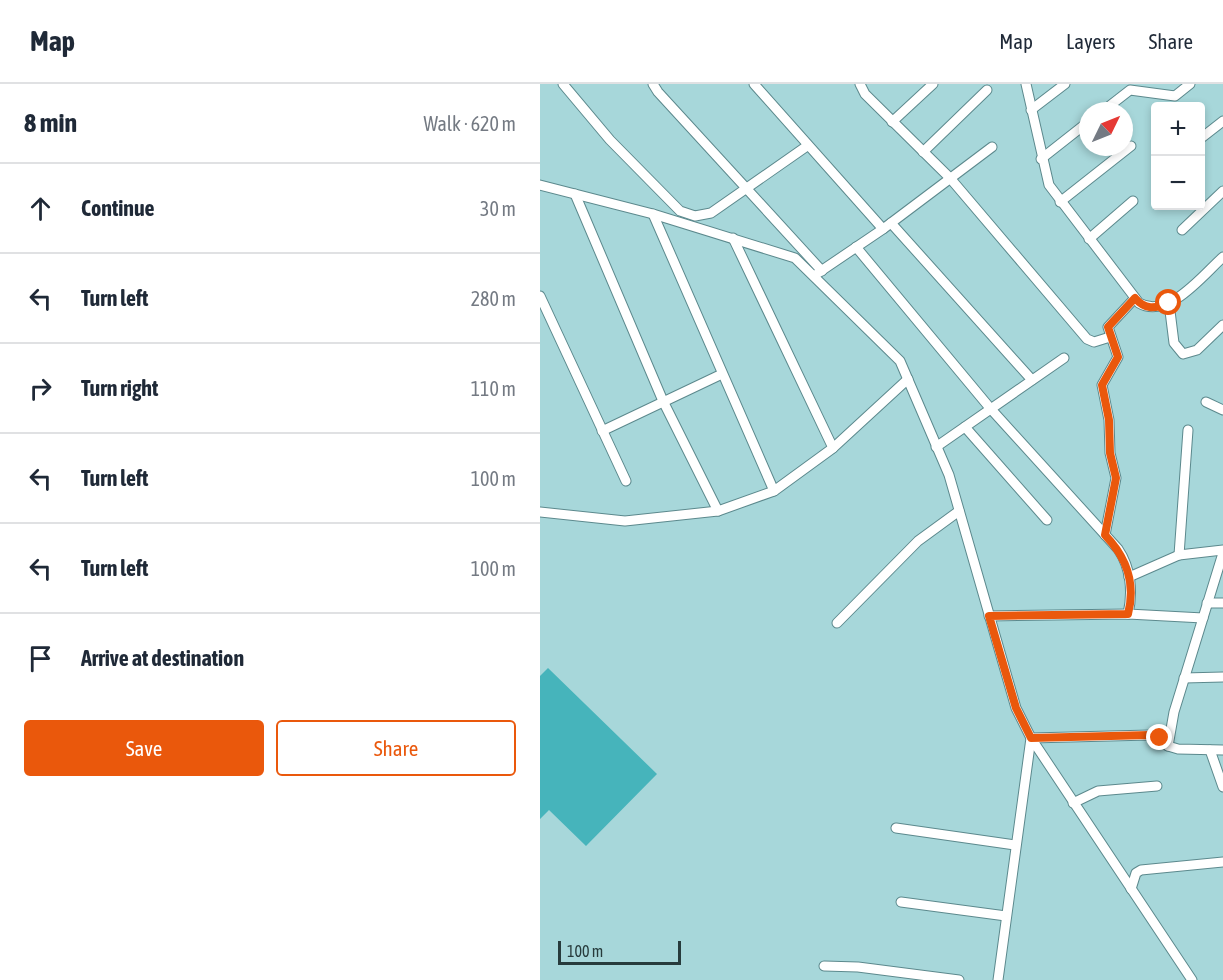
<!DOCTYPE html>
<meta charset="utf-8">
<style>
:root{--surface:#fff;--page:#f2f2f3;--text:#1f2937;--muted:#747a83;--line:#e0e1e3;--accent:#ea580c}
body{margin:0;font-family:"Asap Condensed",sans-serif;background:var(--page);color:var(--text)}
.controls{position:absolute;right:18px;top:18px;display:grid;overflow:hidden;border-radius:6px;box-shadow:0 3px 9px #0003}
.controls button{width:54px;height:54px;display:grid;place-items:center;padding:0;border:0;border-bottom:2px solid var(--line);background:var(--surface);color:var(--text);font:30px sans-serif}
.compass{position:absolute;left:539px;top:18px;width:54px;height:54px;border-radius:50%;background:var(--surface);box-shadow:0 3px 9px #0003;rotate:47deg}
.scale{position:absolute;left:18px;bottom:15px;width:123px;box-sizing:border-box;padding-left:6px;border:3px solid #273b3c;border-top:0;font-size:16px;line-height:21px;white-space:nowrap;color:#273b3c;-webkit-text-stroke:4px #a7d7da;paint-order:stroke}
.stop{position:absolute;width:18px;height:18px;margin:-14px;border:4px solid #ea580c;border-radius:50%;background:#fff}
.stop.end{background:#ea580c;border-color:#fff;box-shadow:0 2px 6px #0008}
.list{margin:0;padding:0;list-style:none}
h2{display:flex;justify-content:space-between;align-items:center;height:78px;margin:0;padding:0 24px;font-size:26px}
h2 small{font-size:20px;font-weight:400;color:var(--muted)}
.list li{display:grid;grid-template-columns:39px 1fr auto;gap:18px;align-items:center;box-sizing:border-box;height:90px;padding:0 24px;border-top:2px solid var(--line)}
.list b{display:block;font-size:22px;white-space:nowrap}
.list em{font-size:20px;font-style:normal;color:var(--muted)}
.actions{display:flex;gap:12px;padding:18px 24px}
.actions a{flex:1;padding:14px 0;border:2px solid var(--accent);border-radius:6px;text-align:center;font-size:21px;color:var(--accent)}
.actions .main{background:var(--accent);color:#fff}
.icon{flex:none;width:33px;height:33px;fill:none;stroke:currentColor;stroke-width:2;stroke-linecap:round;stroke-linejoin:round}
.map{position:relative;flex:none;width:683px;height:896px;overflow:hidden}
header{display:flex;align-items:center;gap:36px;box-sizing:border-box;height:84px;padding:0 30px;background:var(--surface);border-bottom:2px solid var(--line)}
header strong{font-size:28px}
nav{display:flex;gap:33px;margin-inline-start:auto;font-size:21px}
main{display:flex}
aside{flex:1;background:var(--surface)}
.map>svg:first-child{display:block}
.building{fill:#46b4bb}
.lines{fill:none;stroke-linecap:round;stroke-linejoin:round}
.minor-casing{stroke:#5c898d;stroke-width:11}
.minor{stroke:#fff;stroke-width:9}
.route{stroke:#ea580c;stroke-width:8}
</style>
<header>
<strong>Map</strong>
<nav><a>Map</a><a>Layers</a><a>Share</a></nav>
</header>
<main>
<aside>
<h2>8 min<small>Walk · 620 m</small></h2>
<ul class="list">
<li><svg class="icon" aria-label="ahead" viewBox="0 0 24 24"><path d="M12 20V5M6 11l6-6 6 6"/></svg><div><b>Continue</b></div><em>30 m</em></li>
<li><svg class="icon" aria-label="left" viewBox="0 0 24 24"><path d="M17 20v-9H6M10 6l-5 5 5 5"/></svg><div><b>Turn left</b></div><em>280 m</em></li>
<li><svg class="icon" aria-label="right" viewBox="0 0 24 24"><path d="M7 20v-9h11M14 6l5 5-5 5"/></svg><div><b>Turn right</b></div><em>110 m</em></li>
<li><svg class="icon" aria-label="left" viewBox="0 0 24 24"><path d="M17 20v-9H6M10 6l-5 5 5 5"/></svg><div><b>Turn left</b></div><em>100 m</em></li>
<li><svg class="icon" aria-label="left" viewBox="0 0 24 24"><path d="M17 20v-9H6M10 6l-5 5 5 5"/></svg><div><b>Turn left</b></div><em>100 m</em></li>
<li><svg class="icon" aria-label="arrive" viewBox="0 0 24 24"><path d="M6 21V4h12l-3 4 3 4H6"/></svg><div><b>Arrive at destination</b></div></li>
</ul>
<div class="actions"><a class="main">Save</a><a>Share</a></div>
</aside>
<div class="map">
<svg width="683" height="896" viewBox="0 0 683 896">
<rect width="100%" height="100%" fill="#a7d7da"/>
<!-- building -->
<polygon class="building" points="8,584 117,690 46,762 9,726 0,735 0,592"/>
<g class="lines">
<!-- minor casing -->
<g class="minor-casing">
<g id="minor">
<polyline points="23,0 70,56 140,127 155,132 171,129 267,62"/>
<polyline points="113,0 118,8 282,187"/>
<polyline points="214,0 343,145"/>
<polyline points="320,0 325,10 410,94 547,255 554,258 570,253"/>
<path d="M486 0 509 101 599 219C628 236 663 191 683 173"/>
<polyline points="491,26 525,0"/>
<polyline points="563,27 590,6 635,12 650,0"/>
<polyline points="352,38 393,0"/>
<polyline points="660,55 683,37"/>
<polyline points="383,68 447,6"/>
<polyline points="501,75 548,38"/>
<polyline points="0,101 113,130 255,174 360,277 409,391 476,624 491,654 652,896"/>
<polyline points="35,110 123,317 178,427"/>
<polyline points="520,118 591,62"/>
<polyline points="113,130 234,407"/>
<polyline points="351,139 492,296"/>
<polyline points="642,146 683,107"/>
<polyline points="193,154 293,364"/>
<polyline points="549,155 593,117"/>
<path d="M316 163 450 324 578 465C591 484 593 508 588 530"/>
<polyline points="278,189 343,145 452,63"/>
<polyline points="0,212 86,397"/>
<polyline points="629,219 634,259 643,270 657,266 683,241"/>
<polyline points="666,318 683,326"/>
<polyline points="425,343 507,436"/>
<polyline points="62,347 182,290"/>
<polyline points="396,363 524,274"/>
<polyline points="0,428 85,437 178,427 234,407 293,364 368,295"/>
<polyline points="565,451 576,394 570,369 569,336 562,301 578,273 568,243 595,214"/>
<polyline points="683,469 634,628 628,662 638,665 683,666"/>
<polyline points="639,471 648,346"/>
<polyline points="589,493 639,471 683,466"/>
<polyline points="667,519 683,519"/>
<polyline points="449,532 588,530 663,534"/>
<polyline points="297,539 378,457 419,427"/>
<polyline points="644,594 683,593"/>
<polyline points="670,666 683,703"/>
<polyline points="533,719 558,707 617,702"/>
<polyline points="356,744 475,761"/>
<polyline points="591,805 596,789 601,786 683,778"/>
<polyline points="361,818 466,832"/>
<polyline points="284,882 318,883 419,896"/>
<polyline points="458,896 491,654 610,651 620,654 628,662"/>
</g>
</g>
<!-- minor -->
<use href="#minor" class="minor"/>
</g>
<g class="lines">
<!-- route -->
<path class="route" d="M620 654 610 651 491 654 476 624 449 532 588 530C596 499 587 474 565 451L576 394 570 369 569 336 562 301 578 273 568 243 595 214C605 226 615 225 629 219"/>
</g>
</svg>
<div class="controls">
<button>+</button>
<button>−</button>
</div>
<svg class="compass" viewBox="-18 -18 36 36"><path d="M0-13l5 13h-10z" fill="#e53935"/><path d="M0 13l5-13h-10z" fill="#747a83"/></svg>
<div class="scale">100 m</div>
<div class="stop" style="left:629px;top:219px"></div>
<div class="stop end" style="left:620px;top:654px"></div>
</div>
</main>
